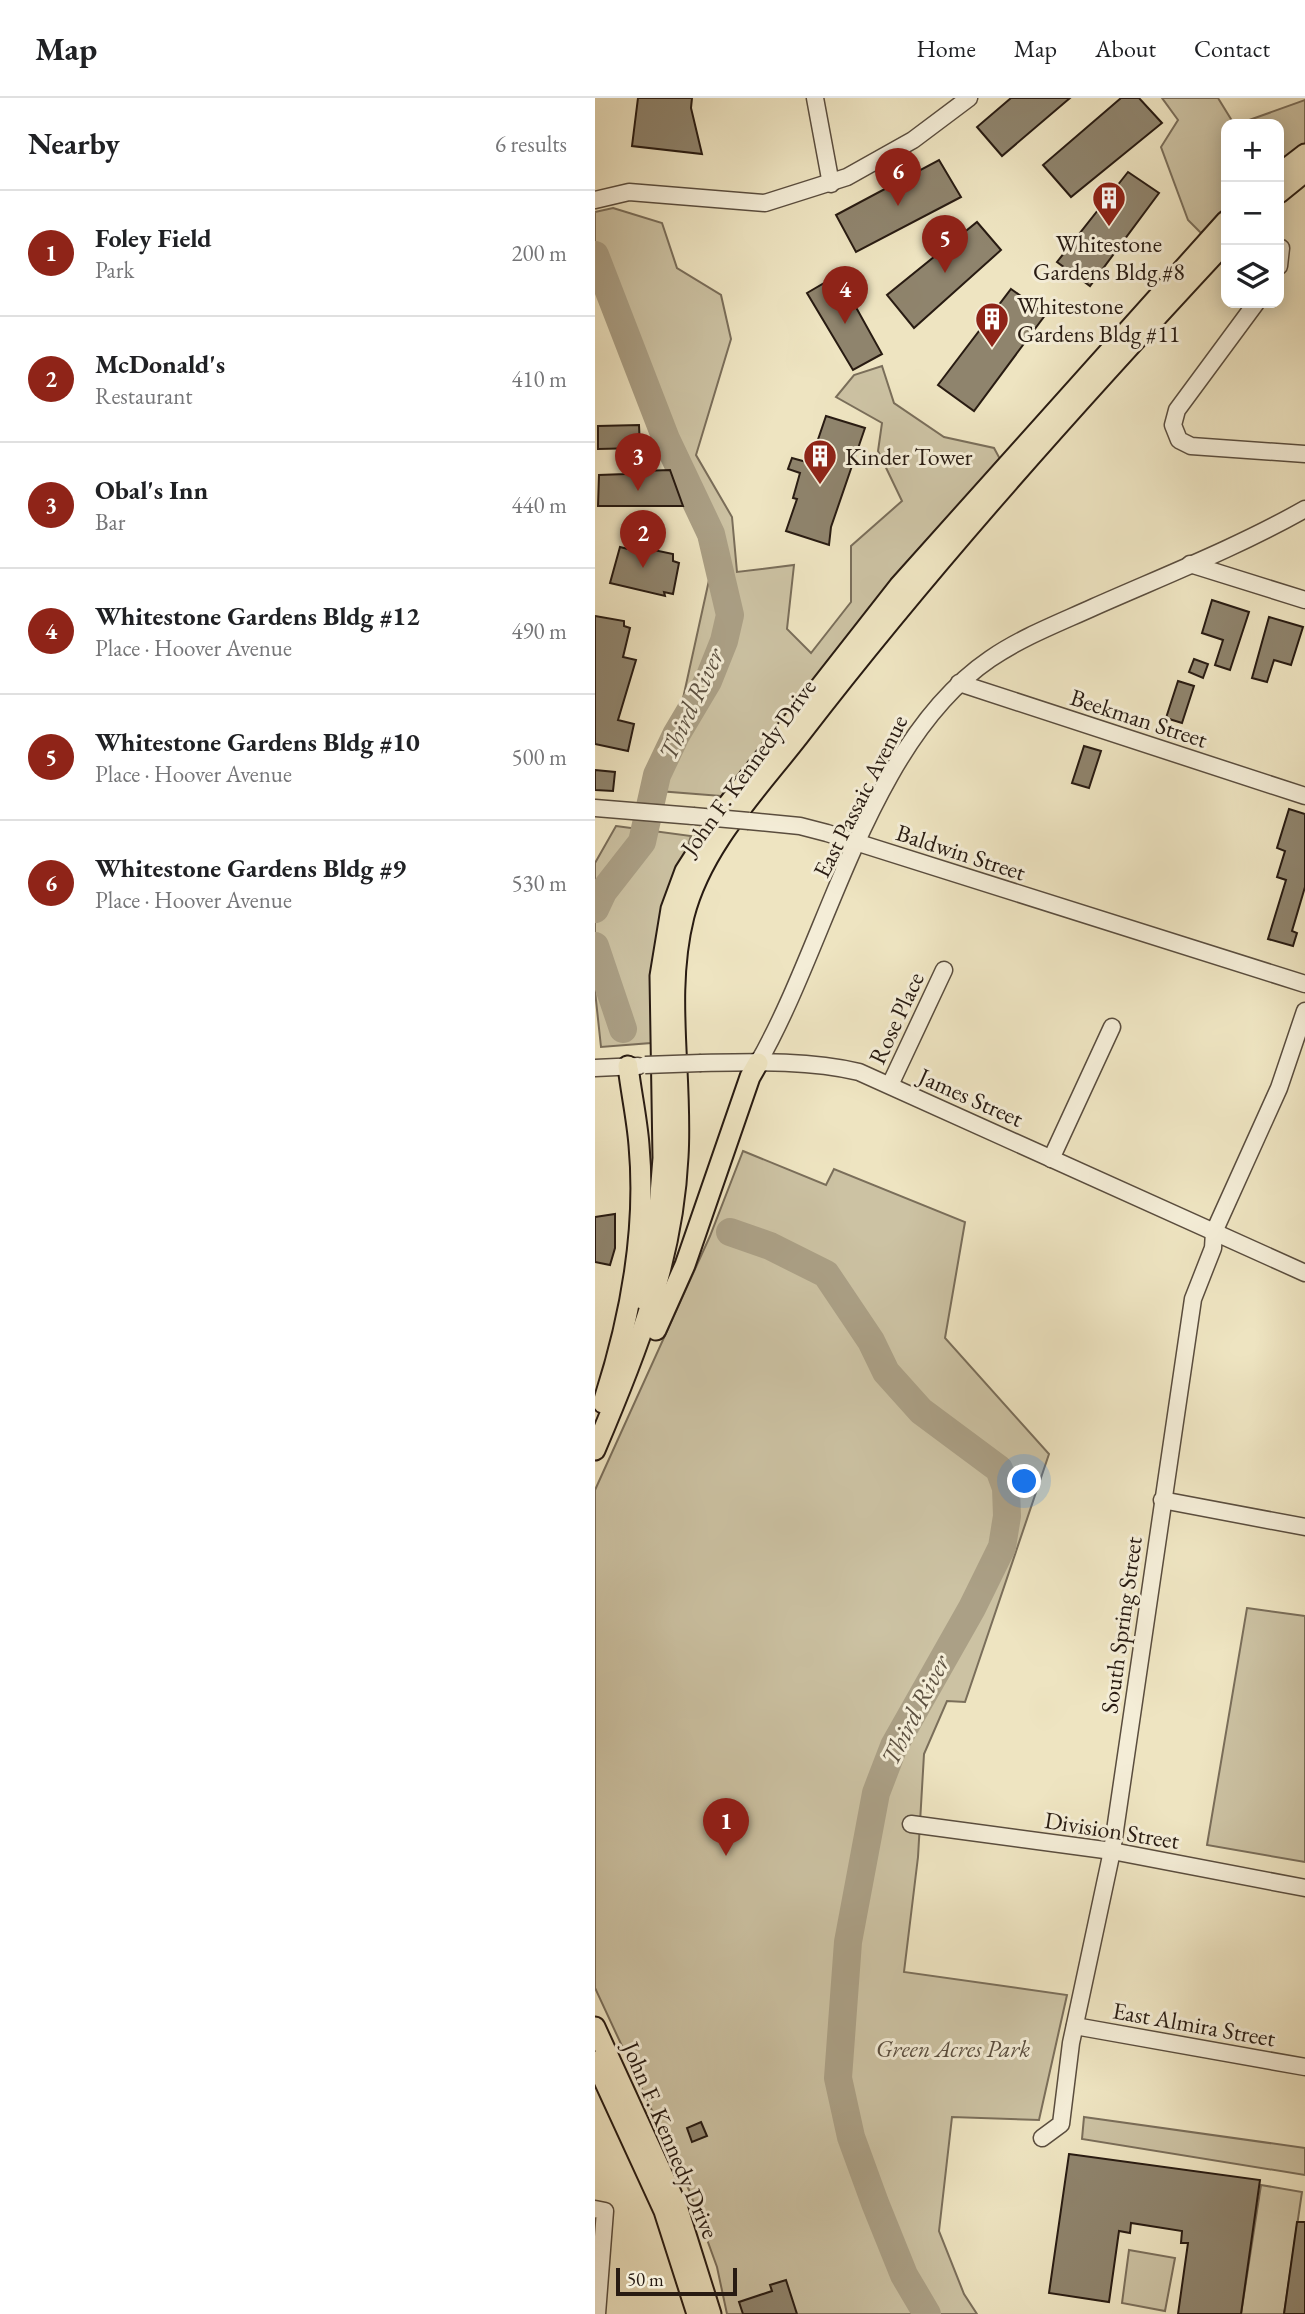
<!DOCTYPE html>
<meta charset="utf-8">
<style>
:root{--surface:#fff;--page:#f6f6f6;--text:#202124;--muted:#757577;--line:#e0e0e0;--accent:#8f2418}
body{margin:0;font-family:"EB Garamond",serif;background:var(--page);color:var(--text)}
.controls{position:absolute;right:21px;top:21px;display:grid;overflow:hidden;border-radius:14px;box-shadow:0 4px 18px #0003}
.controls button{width:63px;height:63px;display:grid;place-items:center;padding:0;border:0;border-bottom:2px solid var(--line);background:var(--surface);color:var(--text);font:35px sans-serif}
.scale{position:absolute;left:21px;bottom:18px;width:121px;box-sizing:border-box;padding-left:7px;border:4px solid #281b12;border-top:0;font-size:19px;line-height:24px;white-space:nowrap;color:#281b12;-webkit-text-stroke:5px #f4edd7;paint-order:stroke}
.you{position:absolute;left:430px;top:1384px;width:24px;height:24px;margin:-18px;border:5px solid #fff;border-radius:50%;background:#1a73e8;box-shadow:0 0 0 10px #1a73e833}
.badge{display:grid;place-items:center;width:46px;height:46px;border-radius:50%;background:var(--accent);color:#fff;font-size:23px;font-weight:700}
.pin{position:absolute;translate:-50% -58px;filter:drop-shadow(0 2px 4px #0008)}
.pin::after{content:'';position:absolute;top:37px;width:24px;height:21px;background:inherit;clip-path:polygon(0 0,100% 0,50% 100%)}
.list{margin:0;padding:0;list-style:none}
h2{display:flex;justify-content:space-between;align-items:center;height:91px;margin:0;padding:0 28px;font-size:30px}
h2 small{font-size:23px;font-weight:400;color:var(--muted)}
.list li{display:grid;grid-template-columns:46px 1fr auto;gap:21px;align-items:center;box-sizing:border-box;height:126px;padding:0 28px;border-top:2px solid var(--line)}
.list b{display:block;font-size:26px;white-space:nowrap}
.list p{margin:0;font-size:23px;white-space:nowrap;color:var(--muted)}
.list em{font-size:23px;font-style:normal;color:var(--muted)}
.icon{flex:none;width:38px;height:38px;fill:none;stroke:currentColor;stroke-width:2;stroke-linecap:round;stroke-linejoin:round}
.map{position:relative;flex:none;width:710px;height:2216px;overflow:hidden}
header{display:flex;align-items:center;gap:42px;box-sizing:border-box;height:98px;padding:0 35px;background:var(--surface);border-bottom:2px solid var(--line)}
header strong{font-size:33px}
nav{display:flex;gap:38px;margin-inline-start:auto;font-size:24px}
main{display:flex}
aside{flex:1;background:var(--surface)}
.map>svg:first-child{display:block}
.green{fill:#ccc2a3;stroke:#7a6e5a;stroke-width:2}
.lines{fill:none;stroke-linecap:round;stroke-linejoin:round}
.river{stroke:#aba086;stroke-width:28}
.building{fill:#8f846d;stroke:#281b12;stroke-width:2}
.minor-casing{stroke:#5a4d3e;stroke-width:19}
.major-casing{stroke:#281b12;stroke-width:23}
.minor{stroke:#f4edd7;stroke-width:16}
.major{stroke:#eee4c1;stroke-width:19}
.minor-bridge-casing{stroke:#5a4d3e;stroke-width:19;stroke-linecap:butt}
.minor-bridge{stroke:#f4edd7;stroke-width:16}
.labels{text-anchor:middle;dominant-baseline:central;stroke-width:6;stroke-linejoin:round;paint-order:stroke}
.poi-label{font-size:24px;fill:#281b12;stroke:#f4edd7;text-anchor:start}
.street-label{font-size:24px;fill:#281b12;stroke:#f4edd7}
.park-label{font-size:24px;font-style:italic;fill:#594d3e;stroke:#f4edd7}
.water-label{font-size:26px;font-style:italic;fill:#5c5040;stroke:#f4edd7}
</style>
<header>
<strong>Map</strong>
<nav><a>Home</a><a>Map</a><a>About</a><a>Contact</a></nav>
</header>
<main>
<aside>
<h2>Nearby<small>6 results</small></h2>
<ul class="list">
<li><span class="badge">1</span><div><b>Foley Field</b><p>Park</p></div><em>200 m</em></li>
<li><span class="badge">2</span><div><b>McDonald's</b><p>Restaurant</p></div><em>410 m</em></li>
<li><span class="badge">3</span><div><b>Obal's Inn</b><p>Bar</p></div><em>440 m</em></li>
<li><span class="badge">4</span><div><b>Whitestone Gardens Bldg #12</b><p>Place · Hoover Avenue</p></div><em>490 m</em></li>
<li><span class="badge">5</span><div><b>Whitestone Gardens Bldg #10</b><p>Place · Hoover Avenue</p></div><em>500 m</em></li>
<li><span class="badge">6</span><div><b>Whitestone Gardens Bldg #9</b><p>Place · Hoover Avenue</p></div><em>530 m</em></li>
</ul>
</aside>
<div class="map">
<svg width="710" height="2216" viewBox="0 0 710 2216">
<rect width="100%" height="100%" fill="#eee4c1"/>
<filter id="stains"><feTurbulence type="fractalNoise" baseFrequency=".00286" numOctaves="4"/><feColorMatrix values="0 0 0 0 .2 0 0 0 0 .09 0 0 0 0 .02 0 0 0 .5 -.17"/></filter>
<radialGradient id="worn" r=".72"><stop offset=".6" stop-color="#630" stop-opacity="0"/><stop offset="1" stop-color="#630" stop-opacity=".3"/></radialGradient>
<!-- green -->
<g class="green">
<polygon points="567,0 623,0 639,26 631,26 631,109 606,135 593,122 566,49 583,22"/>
<polygon points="710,2 710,46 684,64 684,26 643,26"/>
<polygon points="18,110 67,125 82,170 126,197 136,241 101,357 137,419 142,474 199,467 192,531 216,555 256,504 256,448 307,403 283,353 287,325 241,299 259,277 287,268 299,305 349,339 399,350 405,361 300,479 126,698 51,692 87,605 116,473 76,363 0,175 0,114"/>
<polygon points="21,728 96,738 64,834 56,945 6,949 0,893 0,765"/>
<polygon points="148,1053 231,1087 239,1071 370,1124 350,1240 454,1356 370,1604 352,1603 329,1656 323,1759 309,1874 472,1897 444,2022 357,2019 344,2133 369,2196 382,2216 132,2216 122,2169 94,2092 0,1890 0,1392 115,1138"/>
<polygon points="652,1510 710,1518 710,1764 612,1747"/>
<polygon points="489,2019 710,2050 710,2077 487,2041"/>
<polygon points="666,2087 707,2094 689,2216 646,2216"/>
<polygon points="534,2152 580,2160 570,2213 527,2205"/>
</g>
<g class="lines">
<!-- river -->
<g class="river">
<polyline points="0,157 71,341 116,436 135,517 129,543 113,583 81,637 62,677 47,744 8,794 0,811"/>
<polyline points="0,848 28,931"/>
<polyline points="135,1134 175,1148 231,1176 276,1243 291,1274 326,1313 404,1371 411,1390 412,1418 407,1449 377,1510 299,1648 281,1695 253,1844 243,1980 256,2039 280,2105 309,2177 332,2216"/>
</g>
</g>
<!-- building -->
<g class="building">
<polygon points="43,0 97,0 96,10 107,56 37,48"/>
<polygon points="416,0 475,0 407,58 382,29"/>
<polygon points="526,0 544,0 567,25 476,99 448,67"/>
<polygon points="344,62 366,99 261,154 241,117"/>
<polygon points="533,74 564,95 495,188 462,164"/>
<polygon points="382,124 406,152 319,230 292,197"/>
<polygon points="243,177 287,256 258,272 212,195"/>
<polygon points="416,191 451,216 379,313 343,287"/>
<polygon points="231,318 270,330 236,429 234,447 191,433 202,401 198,400 205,375 193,371 197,360 215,365"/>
<polygon points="44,327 45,350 3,351 3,328"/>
<polygon points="45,360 45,373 75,372 88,408 3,408 4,377 31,376"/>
<polygon points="35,447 78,456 78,463 84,465 78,496 69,494 70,498 15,485 25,449 33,451"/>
<polygon points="617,502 654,514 635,572 620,567 628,542 607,535"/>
<polygon points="0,518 29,523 29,528 35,530 28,559 41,562 23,622 39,626 33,653 0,646"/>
<polygon points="674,519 708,529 696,567 679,562 672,584 657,580"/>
<polygon points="599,561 613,566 608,580 594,574"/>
<polygon points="583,583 599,588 587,625 571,620"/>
<polygon points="489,648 506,653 494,690 477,685"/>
<polygon points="0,672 20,674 18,693 0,692"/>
<polygon points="694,711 710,716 710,789 697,833 702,835 698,848 673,841 691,782 682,779 690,753 682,750"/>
<polygon points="20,1116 20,1150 15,1167 0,1164 0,1119"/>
<polygon points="106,2024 112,2038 97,2044 92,2030"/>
<polygon points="474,2056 665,2082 646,2216 583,2216 593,2145 586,2145 587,2133 536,2125 535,2135 524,2133 514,2204 454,2195"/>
<polygon points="702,2124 710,2124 710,2216 689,2216"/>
<polygon points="191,2182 202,2216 148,2216 144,2204 177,2193 175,2187"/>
</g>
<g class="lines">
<!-- minor casing -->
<g class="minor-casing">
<g id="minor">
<polyline points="220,0 236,86"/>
<polyline points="0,102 34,94 170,105 252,79 318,42 374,0"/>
<polyline points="684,168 686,150"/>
<polyline points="661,205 582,312 578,327 584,342 596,348 710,356"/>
<polyline points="595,466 710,502"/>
<polyline points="364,585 710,698"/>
<polyline points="0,710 98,718"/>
<polyline points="154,723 205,728 232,735 710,886"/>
<path d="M106 965C158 964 213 962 264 974L710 1175"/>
<path d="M163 965C234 841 273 644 395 561 427 539 464 525 499 509 569 478 643 449 710 411"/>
<polyline points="0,970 43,968"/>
<polyline points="295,987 349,872"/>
<polyline points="456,1061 517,929"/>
<polyline points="567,1402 710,1429"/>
<polyline points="316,1726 517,1753 710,1790"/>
<polyline points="480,1928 710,1969"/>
<polyline points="447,2040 466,2026 476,1945 517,1753 598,1201 618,1150 619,1134 684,990 710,913"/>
<polyline points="0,2111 10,2113 2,2216"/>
</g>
</g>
<!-- major casing -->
<g class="major-casing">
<g id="major">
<polyline points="684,76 710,56"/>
<polyline points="684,95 710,74"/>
<polyline points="47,1201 64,1109 68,1060 65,878 76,811 90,773 131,709 304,488 631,123"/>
<polyline points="61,1232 90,1167 155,979 163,965"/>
<path d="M8 1305C35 1222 52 1135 44 1047 42 1021 36 994 33 968"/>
<path d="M0 1352C41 1256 78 1164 83 1059 88 979 69 897 89 818 107 747 164 690 207 634 338 464 485 301 631 144"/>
<polyline points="0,1929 82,2108 116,2216"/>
<polyline points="0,1963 69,2113 102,2216"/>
</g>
</g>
<!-- minor -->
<use href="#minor" class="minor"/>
<!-- major -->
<use href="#major" class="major"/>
<!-- minor-bridge casing -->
<g class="minor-bridge-casing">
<g id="minor-bridge">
<polyline points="98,718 154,723"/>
<polyline points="50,967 106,965"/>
</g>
</g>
<!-- minor-bridge -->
<use href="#minor-bridge" class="minor-bridge"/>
</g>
<!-- icons -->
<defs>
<g id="building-pin" transform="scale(1.75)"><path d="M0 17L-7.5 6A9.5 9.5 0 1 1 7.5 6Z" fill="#8f2418" stroke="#f4edd7"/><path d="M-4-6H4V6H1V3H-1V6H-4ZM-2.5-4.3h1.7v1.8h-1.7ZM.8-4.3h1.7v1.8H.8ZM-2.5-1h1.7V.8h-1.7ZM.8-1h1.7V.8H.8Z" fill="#fff"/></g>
</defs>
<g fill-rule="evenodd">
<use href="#building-pin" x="514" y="100"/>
<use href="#building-pin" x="397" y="221"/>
<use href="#building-pin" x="225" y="358"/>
</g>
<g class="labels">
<!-- poi labels -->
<g class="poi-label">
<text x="514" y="145" text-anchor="middle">Whitestone<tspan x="514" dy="28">Gardens Bldg #8</tspan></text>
<text x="422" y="207">Whitestone<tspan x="422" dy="28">Gardens Bldg #11</tspan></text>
<text x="250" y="358">Kinder Tower</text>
</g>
<!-- street labels -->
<g class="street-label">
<text transform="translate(544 620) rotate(18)">Beekman Street</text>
<text transform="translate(153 669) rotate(-54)">John F. Kennedy Drive</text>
<text transform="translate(265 698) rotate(-63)">East Passaic Avenue</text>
<text transform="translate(366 754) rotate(18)">Baldwin Street</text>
<text transform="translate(301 920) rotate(-65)">Rose Place</text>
<text transform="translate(376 999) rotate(24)">James Street</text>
<text transform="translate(526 1527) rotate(-82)">South Spring Street</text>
<text transform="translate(517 1732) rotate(9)">Division Street</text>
<text transform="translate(599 1926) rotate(10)">East Almira Street</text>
<text transform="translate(76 2042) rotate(67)">John F. Kennedy Drive</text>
</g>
<!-- park labels -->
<g class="park-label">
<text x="358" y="1950">Green Acres Park</text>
</g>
<!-- water labels -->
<g class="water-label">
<text transform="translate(96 606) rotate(-65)">Third River</text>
<text transform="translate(320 1612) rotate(-63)">Third River</text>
</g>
</g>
<rect width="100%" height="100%" filter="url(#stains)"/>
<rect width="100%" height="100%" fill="url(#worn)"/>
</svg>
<div class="controls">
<button>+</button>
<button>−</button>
<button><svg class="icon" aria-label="layers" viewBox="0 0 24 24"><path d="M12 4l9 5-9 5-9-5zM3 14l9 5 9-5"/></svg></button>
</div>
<div class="scale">50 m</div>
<div class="you"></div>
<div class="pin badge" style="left:131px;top:1758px">1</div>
<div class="pin badge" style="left:48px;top:470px">2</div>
<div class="pin badge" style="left:43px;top:393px">3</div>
<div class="pin badge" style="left:250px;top:226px">4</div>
<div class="pin badge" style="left:350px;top:175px">5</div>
<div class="pin badge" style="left:303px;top:108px">6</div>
</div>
</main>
